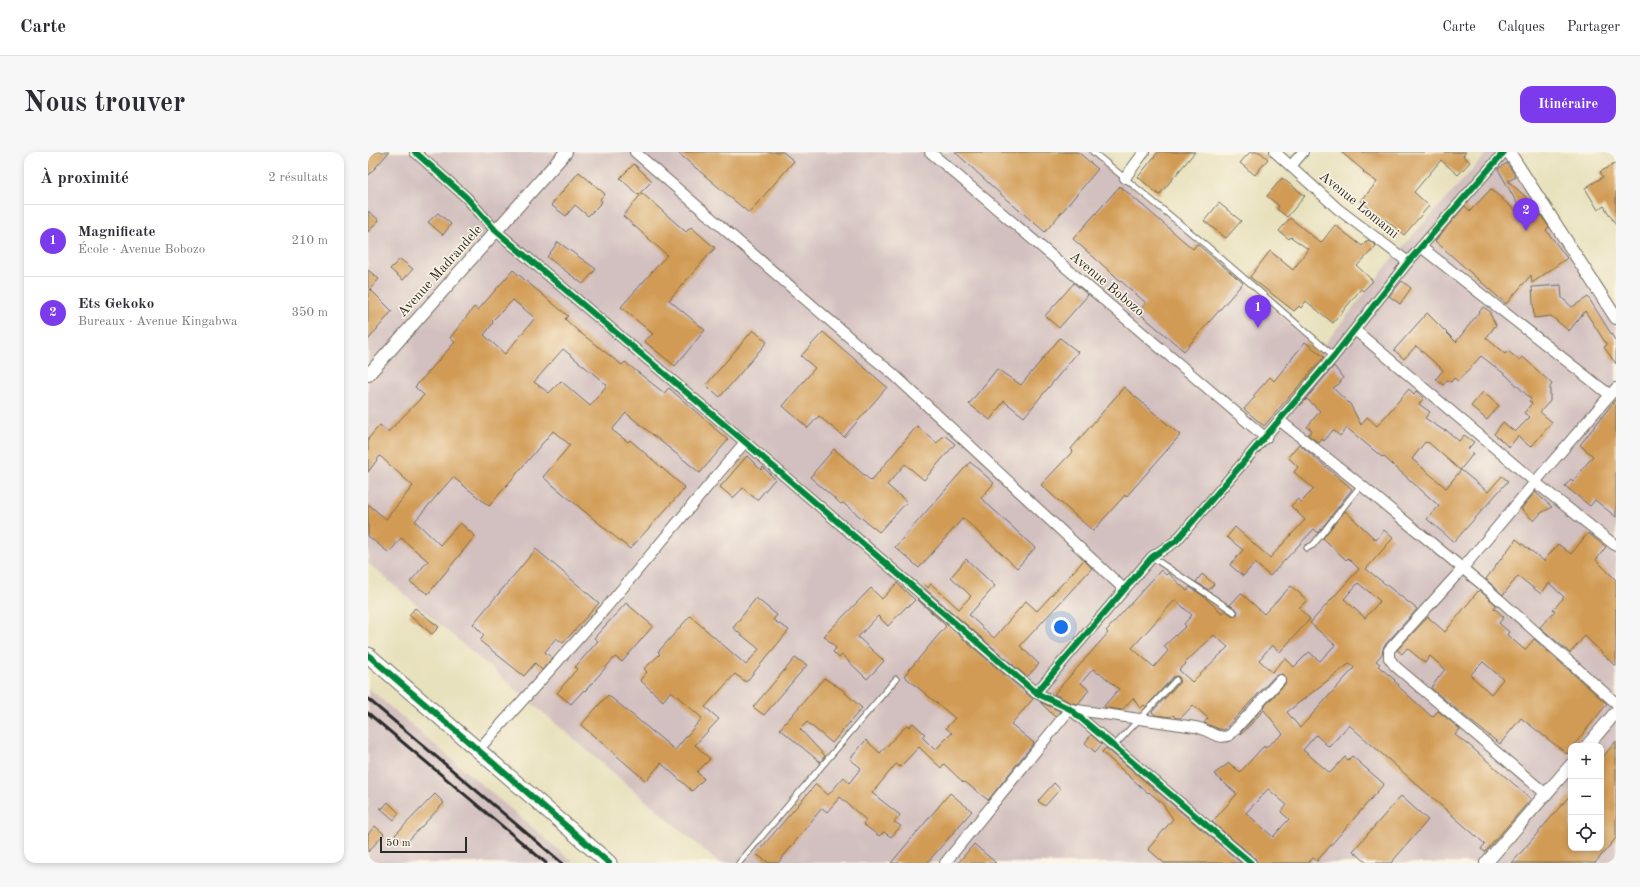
<!DOCTYPE html>
<html lang="fr">
<meta charset="utf-8">
<style>
:root{--surface:#fff;--page:#f7f7f7;--text:#2b2b33;--muted:#7c7c81;--line:#e1e1e2;--accent:#7c3aed}
body{margin:0;font-family:"Old Standard TT",serif;background:var(--page);color:var(--text)}
.controls{position:absolute;right:12px;bottom:12px;display:grid;overflow:hidden;border-radius:8px;box-shadow:0 2px 6px #0003}
.controls button{width:36px;height:36px;display:grid;place-items:center;padding:0;border:0;border-bottom:1px solid var(--line);background:var(--surface);color:var(--text);font:20px sans-serif}
.scale{position:absolute;left:12px;bottom:10px;width:87px;box-sizing:border-box;padding-left:4px;border:2px solid #2b2b2b;border-top:0;font-size:11px;line-height:14px;white-space:nowrap;color:#2b2b2b;-webkit-text-stroke:3px #fcf5e5;paint-order:stroke}
.you{position:absolute;left:693px;top:475px;width:14px;height:14px;margin:-10px;border:3px solid #fff;border-radius:50%;background:#1a73e8;box-shadow:0 0 0 6px #1a73e833}
.badge{display:grid;place-items:center;width:26px;height:26px;border-radius:50%;background:var(--accent);color:#fff;font-size:13px;font-weight:700}
.pin{position:absolute;translate:-50% -33px;filter:drop-shadow(0 1px 2px #0008)}
.pin::after{content:'';position:absolute;top:21px;width:14px;height:12px;background:inherit;clip-path:polygon(0 0,100% 0,50% 100%)}
.list{margin:0;padding:0;list-style:none}
h2{display:flex;justify-content:space-between;align-items:center;height:52px;margin:0;padding:0 16px;font-size:17px}
h2 small{font-size:13px;font-weight:400;color:var(--muted)}
.list li{display:grid;grid-template-columns:26px 1fr auto;gap:12px;align-items:center;box-sizing:border-box;height:72px;padding:0 16px;border-top:1px solid var(--line)}
.list b{display:block;font-size:15px;white-space:nowrap}
.list p{margin:0;font-size:13px;white-space:nowrap;color:var(--muted)}
.list em{font-size:13px;font-style:normal;color:var(--muted)}
.icon{flex:none;width:22px;height:22px;fill:none;stroke:currentColor;stroke-width:2;stroke-linecap:round;stroke-linejoin:round}
.map{position:relative;flex:none;width:1248px;height:711px;overflow:hidden;border-radius:12px}
header{display:flex;align-items:center;gap:24px;box-sizing:border-box;height:56px;padding:0 20px;background:var(--surface);border-bottom:1px solid var(--line)}
header strong{font-size:19px}
nav{display:flex;gap:22px;margin-inline-start:auto;font-size:14px}
.intro{display:flex;align-items:center;justify-content:space-between;box-sizing:border-box;height:96px;padding:0 24px}
h1{margin:0;font-size:28px}
.button{padding:10px 18px;border-radius:12px;background:var(--accent);color:#fff;font-size:14px;font-weight:700}
main{display:flex;gap:24px;padding:0 24px}
aside{flex:1;background:var(--surface);border-radius:12px;box-shadow:0 2px 6px #0003}
.map>svg:first-child{display:block}
.industrial{fill:#d2bfbf;fill-rule:evenodd}
.building{fill:#d19b55;fill-rule:evenodd}
.lines{fill:none;stroke-linecap:round;stroke-linejoin:round}
.service-casing{stroke:#6d6b5e;stroke-width:7}
.minor-casing{stroke:#6d6b5e;stroke-width:12}
.tertiary-casing{stroke:#6d6b5e;stroke-width:14}
.primary-casing{stroke:#6d6b5e;stroke-width:17}
.service{stroke:#fff;stroke-width:5}
.minor{stroke:#fff;stroke-width:10}
.tertiary{stroke:#fff;stroke-width:12}
.primary{stroke:#fff;stroke-width:15}
.rail{stroke:#2b2b2b;stroke-width:3}
.cycleway-casing{stroke:#fcf5e5;stroke-width:8}
.cycleway{stroke:#00873e;stroke-width:6}
.labels{text-anchor:middle;dominant-baseline:central;stroke-width:3;stroke-linejoin:round;paint-order:stroke}
.street-label{font-size:14px;fill:#2b2b2b;stroke:#fcf5e5}
</style>
<header>
<strong>Carte</strong>
<nav><a>Carte</a><a>Calques</a><a>Partager</a></nav>
</header>
<div class="intro"><h1>Nous trouver</h1><a class="button">Itinéraire</a></div>
<main>
<aside>
<h2>À proximité<small>2 résultats</small></h2>
<ul class="list">
<li><span class="badge">1</span><div><b>Magnificate</b><p>École · Avenue Bobozo</p></div><em>210 m</em></li>
<li><span class="badge">2</span><div><b>Ets Gekoko</b><p>Bureaux · Avenue Kingabwa</p></div><em>350 m</em></li>
</ul>
</aside>
<div class="map">
<svg width="1248" height="711" viewBox="0 0 1248 711">
<rect width="100%" height="100%" fill="#fcf5e5"/>
<filter id="ink" filterUnits="userSpaceOnUse"><feTurbulence type="fractalNoise" baseFrequency=".025" numOctaves="2"/><feDisplacementMap in="SourceGraphic" scale="8" xChannelSelector="R" yChannelSelector="G"/><feConvolveMatrix kernelMatrix="1 2 1 2 8 2 1 2 1" color-interpolation-filters="sRGB"/></filter>
<filter id="wash" filterUnits="userSpaceOnUse"><feTurbulence type="fractalNoise" baseFrequency=".012" numOctaves="4" result="noise"/><feDisplacementMap in="SourceGraphic" scale="16" xChannelSelector="R" yChannelSelector="G"/><feGaussianBlur stdDeviation="0.9" result="paint"/><feColorMatrix in="noise" values="0 0 0 0 0 0 0 0 0 0 0 0 0 0 0 0 0 1.4 0 .05"/><feComposite in="paint" operator="in"/></filter>
<g filter="url(#wash)">
<rect width="100%" height="100%" fill="#e8e1be"/>
<!-- industrial -->
<g class="industrial">
<path d="M0 0H725L952 198 1029 101 1120 0H1144L1248 176V711H351L0 411ZM1203 594H1233V696H1203Z"/>
<polygon points="0,536 206,711 0,711"/>
</g>
<g id="blocks">
<!-- building -->
<g class="building">
<polygon points="0,0 21,0 0,24"/>
<polygon points="309,0 415,0 426,9 381,61"/>
<polygon points="587,0 710,0 730,17 677,80 639,48"/>
<polygon points="790,0 827,0 791,43 770,25"/>
<polygon points="882,0 892,0 900,7 887,23 872,11"/>
<polygon points="973,0 1098,0 1095,4 1102,10 1090,23 1073,8 1046,40 1061,54 1036,83 1017,67 1016,69 993,49 1009,30 995,20 996,19"/>
<polygon points="1139,11 1148,25 1140,29 1159,46 1151,55 1130,17"/>
<polygon points="1248,11 1248,73 1236,54 1230,58 1217,36 1235,25 1232,20"/>
<polygon points="266,12 284,29 270,43 252,26"/>
<polygon points="211,20 237,42 232,47 234,50 220,64 207,53 198,64 183,53"/>
<polygon points="914,26 937,44 919,65 909,57 911,54 899,44"/>
<polygon points="752,34 825,97 829,92 875,131 816,199 770,160 778,151 705,87"/>
<polygon points="1123,37 1160,70 1170,60 1181,75 1178,78 1199,106 1164,131 1163,123 1138,152 1067,89 1097,54 1102,59"/>
<polygon points="274,41 318,80 323,75 347,96 301,148 337,178 307,214 276,189 285,182 253,155 299,103 255,64"/>
<polygon points="851,51 873,69 858,86 836,69"/>
<polygon points="0,59 11,68 0,80"/>
<polygon points="70,61 83,72 75,83 60,70"/>
<polygon points="922,66 953,91 967,73 994,94 1000,88 1008,94 989,114 1005,129 995,139 993,137 965,171 938,149 933,156 931,154 926,159 882,125 902,99 925,118 940,97 923,85 921,87 911,79"/>
<polygon points="190,90 228,117 215,132 179,105"/>
<polygon points="32,107 45,117 35,128 22,117"/>
<polygon points="0,118 11,127 2,137 24,159 0,188"/>
<path d="M145 118 200 164 197 167 210 179 254 213 257 210 296 241 301 236 360 288 332 321 258 261 244 278 260 290 262 288 317 336 262 397 175 325 202 293 185 279 121 354 85 325 47 369 72 393 92 371 107 384 60 442 42 430 60 409 33 386 21 401 0 384V352L18 367 45 334 12 304 0 320V287L12 273 20 280 56 243 47 235 87 190 82 186 106 155 110 158ZM145 148 167 166 137 202 116 183 125 171 124 169ZM195 197 239 233 222 254 193 229 181 241 166 230Z"/>
<polygon points="1034,129 1043,136 1032,152 1021,144"/>
<polygon points="706,131 720,143 691,176 677,164"/>
<polygon points="1193,133 1194,146 1204,155 1220,145 1247,188 1248,187 1248,212 1236,195 1239,193 1217,159 1201,179 1183,164 1166,166 1164,135"/>
<polygon points="1115,155 1123,160 1122,162 1128,173 1118,186 1137,202 1140,199 1151,208 1155,205 1184,232 1182,235 1182,249 1172,260 1184,270 1164,294 1163,293 1161,294 1150,284 1141,295 1126,282 1135,270 1147,280 1162,265 1156,261 1164,251 1161,249 1163,247 1138,223 1113,204 1090,229 1086,226 1083,230 1079,228 1075,233 1068,227 1075,218 1048,194 1036,207 1026,198 1059,161 1088,190"/>
<polygon points="385,178 399,190 352,245 338,233"/>
<polygon points="455,180 519,235 476,285 451,264 440,276 415,254 447,216 433,204"/>
<polygon points="692,186 710,200 656,265 636,249 622,268 601,252 629,217 653,233"/>
<polygon points="937,190 956,205 896,274 876,257 887,245 885,244 902,225 906,229"/>
<polygon points="966,214 975,226 971,232 965,236 982,252 993,273 999,265 1009,274 1041,237 1046,242 1048,239 1056,246 1051,252 1062,260 1057,266 1072,276 1077,279 1078,278 1091,289 1096,283 1106,290 1100,297 1105,302 1092,318 1060,290 1059,291 1057,290 1044,307 1078,336 1093,318 1120,340 1134,324 1140,329 1086,390 1059,367 1071,354 1015,304 1014,305 979,276 972,284 965,278 956,289 954,287 951,291 940,283 944,278 939,275 952,259 939,247 932,254"/>
<polygon points="756,235 812,283 758,345 757,343 725,379 673,333 705,299 703,297"/>
<polygon points="1115,240 1131,254 1119,268 1103,254"/>
<polygon points="1248,247 1248,365 1227,348 1222,354 1197,334 1203,327 1205,329 1225,304 1212,293"/>
<polygon points="549,274 569,291 576,283 587,292 556,328 537,312 519,333 539,350 511,380 475,351 473,352 442,325 466,297 503,329"/>
<polygon points="931,292 984,337 950,381 946,377 902,424 887,411 875,424 862,413 875,398 859,385 867,375 902,406 937,368 923,354 930,347 933,350 946,337 926,320 930,315 920,305"/>
<polygon points="379,304 393,318 395,315 407,327 389,348 375,336 365,346 352,335"/>
<polygon points="602,310 626,331 613,346 667,396 649,416 595,366 551,416 527,395"/>
<polygon points="1167,340 1184,355 1173,361 1166,369 1153,357"/>
<path d="M977 359 1008 388 1016 378 1025 386 998 417 1049 457 1016 494 1014 502 1008 509 1012 512 1010 514 1027 528 1026 529 1031 533 1030 534 1064 565 1070 559 1092 577 1087 583 1101 593 1163 647 1117 700 1113 697 1117 692 981 573 961 595 948 583 935 598 962 621 977 605 980 608 984 604 1016 632 949 709 945 706 940 711H889L887 706 844 670 869 642 846 622 861 611 872 620 896 594 897 596 915 582 896 558 873 582 872 581 917 532 918 526 914 522 907 524 856 578 851 577 836 571 840 566 825 553 813 566H808L805 563 803 565 787 563 784 560 811 531 812 526 809 524 805 525 778 555 776 553 772 556 765 546 754 558 739 556 736 554 751 537 732 521 731 522 725 517 713 531 721 538 710 552 704 551 686 542 740 481 738 479 793 418 798 423 800 421 819 439 822 435 835 444 854 461 857 458 865 464 869 463 870 459 862 453 873 441 896 462 923 434 939 448 931 456 942 467 912 500 904 493 891 508 904 520 917 506 926 515 941 500 952 509 967 493 942 471 991 417 980 406 978 408 955 386ZM990 431 1012 449 997 466 976 447ZM807 448 824 463 816 472 818 474 796 494 800 499 786 515 764 496ZM846 483 860 495 824 530 811 518 818 512 817 511ZM982 511 986 516 932 576 919 560ZM900 637 919 653 913 660 921 667 905 685 878 661Z"/>
<polygon points="1220,381 1238,395 1228,408 1248,428 1248,515 1217,484 1202,501 1172,475 1187,459 1185,458 1196,445 1181,431 1173,442 1150,424 1135,443 1118,427 1148,387 1176,409 1190,392 1203,402"/>
<polygon points="168,397 231,451 195,491 188,486 177,500 184,506 174,518 167,511 156,524 112,489 116,483 105,472"/>
<polygon points="598,407 627,434 601,463 626,486 658,449 669,459 716,408 724,416 652,494 671,512 659,525 555,435 557,433 560,436 563,432 591,457 603,444 583,425"/>
<polygon points="834,422 846,432 841,438 828,430"/>
<polygon points="529,431 547,448 540,455 539,454 520,474 510,464 490,485 516,509 499,527 474,503 471,506 465,500 468,496 456,484 503,436 514,447"/>
<path d="M1111 438 1128 453 1126 456 1136 465 1131 471 1141 480 1139 483 1157 498 1166 487 1239 552 1205 594H1203V597L1199 602 1153 566 1132 592 1100 567 1063 536 1077 517 1062 504 1057 511 1039 496 1034 502 1029 498 1060 465 1077 480ZM1115 510 1135 527 1123 542 1102 523Z"/>
<polygon points="388,446 409,463 405,468 421,478 378,530 367,522 337,555 351,567 327,593 342,607 329,620 336,627 324,639 293,611 278,629 213,573 240,543 307,598 334,566 303,539 295,549 272,528 279,520 276,517 292,502 290,500 322,464 378,513 391,497 365,476"/>
<polygon points="549,447 665,547 643,572 666,591 620,648 597,630 596,631 576,612 573,616 551,595 532,615 528,612 504,641 532,663 526,670 533,674 523,685 516,680 511,684 495,672 498,668 472,645 459,660 454,656 410,711 401,711 388,702 448,632 460,643 476,625 481,631 493,616 482,607 498,588 512,601 539,573 541,575 545,571 557,582 554,585 567,598 584,581 578,576 587,566 536,524 578,474"/>
<polygon points="258,451 285,474 254,510 247,505 217,539 216,538 203,552 189,541 209,517 207,515 230,489 226,486"/>
<polygon points="47,456 71,475 64,482 41,463"/>
<polygon points="427,506 439,513 396,563 385,555"/>
<polygon points="456,526 478,540 477,541 494,556 464,591 439,570 432,577 457,604 452,610 412,577"/>
<polygon points="672,550 692,559 687,565"/>
<polygon points="723,583 734,592 727,600 717,591"/>
<polygon points="1248,589 1248,686 1227,711 1144,711 1203,642 1203,696 1233,696 1233,607"/>
<polygon points="738,596 873,711 796,711 780,697 805,667 795,652 781,640 780,641 734,600"/>
<polygon points="686,631 692,637 677,654 670,649"/>
<polygon points="582,641 604,659 559,711 523,711"/>
<polygon points="67,642 76,651 37,692 27,683"/>
<polygon points="1033,644 1060,668 1023,711 999,711 985,699"/>
<polygon points="20,650 31,661 26,668 12,656 15,656"/>
<polygon points="7,674 16,682 0,700 0,682"/>
<polygon points="606,692 628,711 590,711"/>
</g>
</g>
</g>
<g filter="url(#ink)">
<use href="#blocks" fill-opacity="0" stroke="#6d6b5e" stroke-width="1"/>
<g class="lines">
<!-- service casing -->
<g class="service-casing">
<g id="service">
<polyline points="725,0 839,94 966,204"/>
<polyline points="939,396 945,393 993,333"/>
<polyline points="784,405 866,460"/>
<polyline points="746,594 808,528"/>
<polyline points="371,711 528,527"/>
</g>
</g>
<!-- minor casing -->
<g class="minor-casing">
<g id="minor">
<polyline points="47,0 98,45 128,79 377,290 668,541 702,557 883,711"/>
<polyline points="267,0 504,205 523,220 756,437"/>
<polyline points="562,0 898,286"/>
<polyline points="907,0 970,57 1040,110"/>
<polyline points="923,14 935,0"/>
<polyline points="757,26 776,0"/>
<polyline points="1053,95 1242,243"/>
<polyline points="987,178 1167,330 1248,394"/>
<polyline points="911,268 993,333 1116,434 1248,551"/>
<polyline points="668,541 784,405 808,389 845,346 966,204 1040,110 1136,0"/>
<polyline points="110,598 237,457 377,290"/>
<polyline points="1178,642 1027,514 1021,506 1021,498 1094,417 1167,330 1248,236"/>
<path d="M577 711 702 557 827 575C841 577 849 589 862 583L912 528"/>
</g>
</g>
<!-- tertiary casing -->
<g class="tertiary-casing">
<g id="tertiary">
<polyline points="1141,0 1248,166"/>
<polyline points="0,223 198,0"/>
<polyline points="1219,594 1248,560"/>
<polyline points="1118,711 1203,613"/>
</g>
</g>
<!-- primary casing -->
<g class="primary-casing">
<polyline id="primary" points="0,503 241,711"/>
</g>
<!-- service -->
<use href="#service" class="service"/>
<!-- minor -->
<use href="#minor" class="minor"/>
<!-- tertiary -->
<use href="#tertiary" class="tertiary"/>
<!-- primary -->
<use href="#primary" class="primary"/>
<!-- rail -->
<g class="rail">
<polyline points="0,547 194,711"/>
<polyline points="0,561 178,711"/>
</g>
<!-- cycleway casing -->
<g class="cycleway-casing">
<g id="cycleway">
<polyline points="47,0 98,45 128,79 377,290 668,541 702,557 883,711"/>
<polyline points="0,503 241,711"/>
<polyline points="668,541 784,405 808,389 845,346 966,204 1040,110 1136,0"/>
</g>
</g>
<!-- cycleway -->
<use href="#cycleway" class="cycleway"/>
</g>
</g>
<g class="labels">
<!-- street labels -->
<g class="street-label">
<text transform="translate(991 53) rotate(39)">Avenue Lomami</text>
<text transform="translate(72 119) rotate(-48)">Avenue Madrandele</text>
<text transform="translate(739 132) rotate(40)">Avenue Bobozo</text>
</g>
</g>
</svg>
<div class="controls">
<button>+</button>
<button>−</button>
<button><svg class="icon" aria-label="locate" viewBox="0 0 24 24"><circle cx="12" cy="12" r="6"/><path d="M12 2v4M12 18v4M2 12h4M18 12h4"/></svg></button>
</div>
<div class="scale">50 m</div>
<div class="you"></div>
<div class="pin badge" style="left:890px;top:176px">1</div>
<div class="pin badge" style="left:1158px;top:79px">2</div>
</div>
</main>
